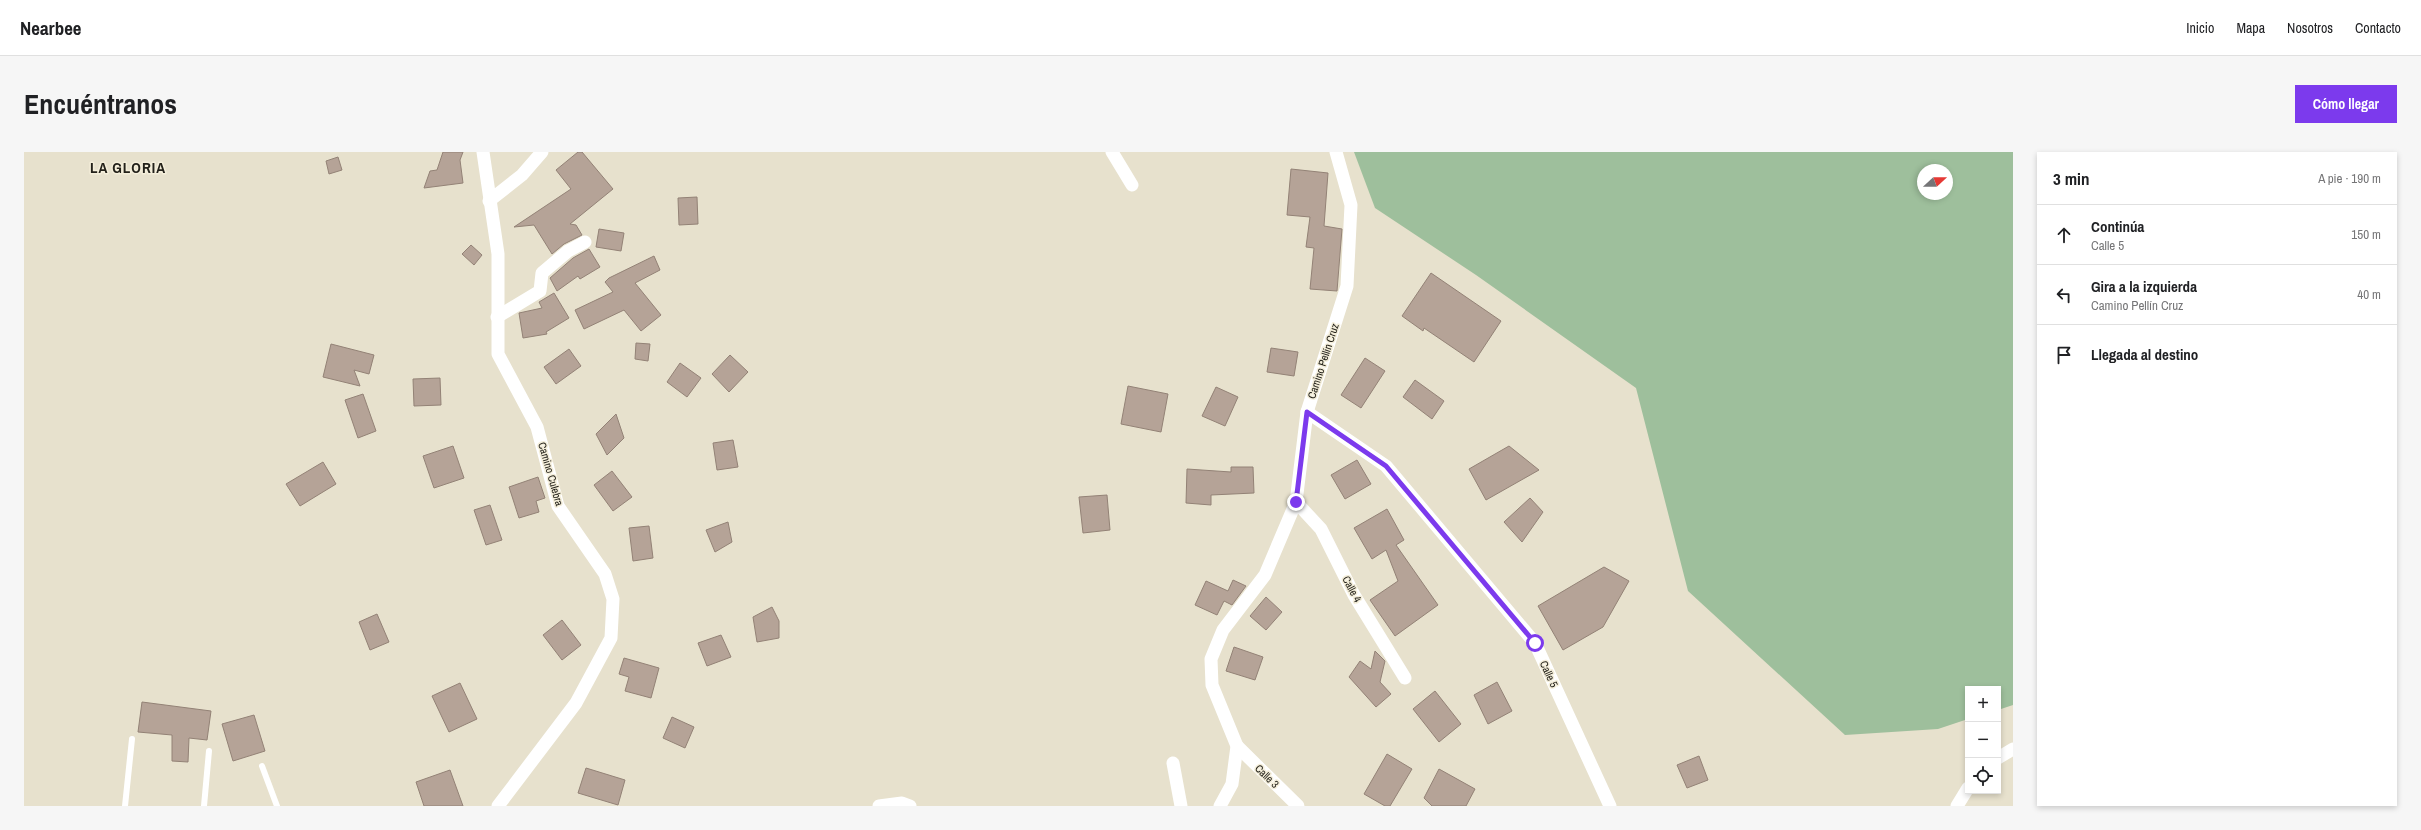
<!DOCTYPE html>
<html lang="es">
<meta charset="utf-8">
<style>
:root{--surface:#fff;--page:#f6f6f6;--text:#202124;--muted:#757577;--line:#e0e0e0;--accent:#7c3aed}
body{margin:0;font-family:"Archivo Narrow",sans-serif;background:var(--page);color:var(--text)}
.controls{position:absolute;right:12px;bottom:12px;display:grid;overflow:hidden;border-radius:0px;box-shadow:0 2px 6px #0003}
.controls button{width:36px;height:36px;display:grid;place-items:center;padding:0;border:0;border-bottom:1px solid var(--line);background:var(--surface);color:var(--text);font:20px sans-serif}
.compass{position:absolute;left:1893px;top:12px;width:36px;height:36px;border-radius:50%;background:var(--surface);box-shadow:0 2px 6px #0003;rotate:69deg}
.stop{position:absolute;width:12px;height:12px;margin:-9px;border:3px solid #7c3aed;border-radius:50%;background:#fff}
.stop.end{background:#7c3aed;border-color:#fff;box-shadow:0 1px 4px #0008}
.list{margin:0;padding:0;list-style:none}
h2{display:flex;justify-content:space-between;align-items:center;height:52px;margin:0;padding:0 16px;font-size:17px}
h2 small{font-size:13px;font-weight:400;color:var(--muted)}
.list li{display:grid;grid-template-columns:26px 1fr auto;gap:12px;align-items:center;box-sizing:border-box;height:60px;padding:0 16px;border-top:1px solid var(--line)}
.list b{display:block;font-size:15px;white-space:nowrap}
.list p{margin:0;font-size:13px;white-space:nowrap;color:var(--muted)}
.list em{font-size:13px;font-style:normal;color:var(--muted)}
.icon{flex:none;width:22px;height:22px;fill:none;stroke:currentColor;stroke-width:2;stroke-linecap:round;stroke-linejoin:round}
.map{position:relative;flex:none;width:1989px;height:654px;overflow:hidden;border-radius:0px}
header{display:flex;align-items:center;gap:24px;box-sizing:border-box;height:56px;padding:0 20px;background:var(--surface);border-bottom:1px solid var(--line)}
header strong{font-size:19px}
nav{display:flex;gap:22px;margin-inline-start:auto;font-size:14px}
.intro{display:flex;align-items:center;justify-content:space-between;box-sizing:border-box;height:96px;padding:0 24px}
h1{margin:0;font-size:28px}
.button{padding:10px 18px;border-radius:0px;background:var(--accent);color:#fff;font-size:14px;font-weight:700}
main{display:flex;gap:24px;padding:0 24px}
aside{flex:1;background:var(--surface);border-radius:0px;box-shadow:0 2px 6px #0003}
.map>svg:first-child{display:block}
.green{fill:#9ebf9c;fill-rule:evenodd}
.building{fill:#b5a397;stroke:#938276}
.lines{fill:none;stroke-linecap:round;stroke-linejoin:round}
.lane{stroke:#fff;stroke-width:6}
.street{stroke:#fff;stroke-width:13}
.route{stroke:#7c3aed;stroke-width:5}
.labels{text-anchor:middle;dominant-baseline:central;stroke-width:3;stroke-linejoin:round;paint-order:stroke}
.street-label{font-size:11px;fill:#23211a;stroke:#f4eeda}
.district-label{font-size:15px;font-weight:bold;letter-spacing:1px;fill:#23211a;stroke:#f4eeda}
</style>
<header>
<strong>Nearbee</strong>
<nav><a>Inicio</a><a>Mapa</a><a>Nosotros</a><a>Contacto</a></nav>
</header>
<div class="intro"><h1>Encuéntranos</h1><a class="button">Cómo llegar</a></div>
<main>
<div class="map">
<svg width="1989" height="654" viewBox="0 0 1989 654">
<rect width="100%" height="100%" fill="#e7e1cd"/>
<!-- green -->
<path class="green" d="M1330 0H1989V553L1974 558V537H1944V567L1914 577 1821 583 1664 439 1612 236 1452 123 1351 56ZM1899 18H1923V42H1899Z"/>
<!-- building -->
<g class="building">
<polygon points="419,0 439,0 436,8 439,31 400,36 406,19 413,18"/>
<polygon points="554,0 558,0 589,37 546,72 552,73 558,83 540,92 528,102 510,73 490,75 547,37 532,18"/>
<polygon points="314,5 318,18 305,22 302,9"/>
<polygon points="1267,17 1304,21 1300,74 1318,77 1313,139 1286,137 1290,96 1282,95 1286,65 1263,63"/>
<polygon points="673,45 674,72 655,73 654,46"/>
<polygon points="575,77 600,81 597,99 572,95"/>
<polygon points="447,93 458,103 450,113 438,102"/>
<polygon points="565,97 576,115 556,127 554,124 533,139 526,126 549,106"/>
<polygon points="630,104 636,118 611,131 637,163 617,179 600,158 560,177 551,158 589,140 581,130 585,126"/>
<polygon points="1407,121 1477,169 1450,210 1400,176 1399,179 1378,164"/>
<polygon points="530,141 545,166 522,180 523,182 499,186 495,161 518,156 515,150"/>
<polygon points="612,191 626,192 624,209 611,207"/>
<polygon points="307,192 350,203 345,222 330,218 336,234 299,225"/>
<polygon points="1247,196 1274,200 1270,224 1243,220"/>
<polygon points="545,197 557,214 532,232 520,215"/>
<polygon points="706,203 724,220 705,240 688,222"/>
<polygon points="1341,206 1361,219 1337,256 1317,243"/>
<polygon points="656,211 677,226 663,245 643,230"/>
<polygon points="416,226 417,253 390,254 389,227"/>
<polygon points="1391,228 1420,249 1408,267 1379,245"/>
<polygon points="1104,234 1144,242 1137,280 1097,272"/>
<polygon points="1192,235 1214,245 1201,274 1178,264"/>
<polygon points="339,242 352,279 334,286 321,248"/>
<polygon points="592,262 600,286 583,303 572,282"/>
<polygon points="709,288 714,315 693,318 689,291"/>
<polygon points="429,294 440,326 410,336 399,304"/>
<polygon points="1485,294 1515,318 1462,348 1445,317"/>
<polygon points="1333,308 1347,332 1321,347 1307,323"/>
<polygon points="299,310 312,332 276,354 262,332"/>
<polygon points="1207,315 1229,315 1230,341 1187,343 1187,353 1162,351 1163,317 1207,320"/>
<polygon points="588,319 608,345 589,359 570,333"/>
<polygon points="514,325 521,346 512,349 515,360 495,366 485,335"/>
<polygon points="1083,343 1086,378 1059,381 1055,345"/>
<polygon points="1506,346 1519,360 1498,390 1480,370"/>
<polygon points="466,353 478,388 462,393 450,358"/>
<polygon points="1363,357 1380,388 1372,393 1414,453 1371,484 1346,448 1374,429 1362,398 1348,407 1330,376"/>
<polygon points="704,370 708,390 691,400 682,378"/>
<polygon points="625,374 629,406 609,409 605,376"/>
<polygon points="1580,415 1605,429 1579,475 1539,498 1514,454"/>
<polygon points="1209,428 1222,434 1208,453 1200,449 1193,463 1171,453 1182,429 1204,439"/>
<polygon points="1242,445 1258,460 1242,478 1226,464"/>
<polygon points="748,455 755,469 755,486 733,490 729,465"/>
<polygon points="353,462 365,490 346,498 335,470"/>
<polygon points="538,468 557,493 538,508 519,483"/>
<polygon points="697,483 707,505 683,514 674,491"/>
<polygon points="1210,495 1239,505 1231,528 1202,519"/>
<polygon points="1351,499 1361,509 1356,530 1367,542 1352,555 1325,525 1336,509 1347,517"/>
<polygon points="600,506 635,516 627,546 601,539 605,525 595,522"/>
<polygon points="1473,530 1488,559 1464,572 1450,543"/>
<polygon points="436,531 453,567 425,580 408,544"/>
<polygon points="1411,539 1437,572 1415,590 1389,557"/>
<polygon points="118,550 187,559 183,588 165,586 164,610 148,609 148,583 114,580"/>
<polygon points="230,563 241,599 209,609 198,572"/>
<polygon points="648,565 670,575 661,596 639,586"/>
<polygon points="1363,602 1388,617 1366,654 1361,654 1340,642"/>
<polygon points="1675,604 1684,628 1663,636 1653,613"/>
<polygon points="562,616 601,628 594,653 554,641"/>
<polygon points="1415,617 1451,637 1442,654 1408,654 1400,646"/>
<polygon points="426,618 439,654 400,654 392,630"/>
</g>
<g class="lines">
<!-- lane -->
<g class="lane">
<polyline points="238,614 253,654"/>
<polyline points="101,654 108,587"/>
<polyline points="180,654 185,599"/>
</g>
<!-- street -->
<g class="street">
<polyline points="459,0 474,102 474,202 513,275 534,354 581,422 589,447 587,486 552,551 474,654"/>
<polyline points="1088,0 1108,33"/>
<polyline points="465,49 498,23 518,0"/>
<polyline points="473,165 516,139 518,121 544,99 561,90"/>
<polyline points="1283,260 1362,314 1511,491 1586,654"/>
<polyline points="1272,350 1297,377 1330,443 1381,526"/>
<polyline points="1213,594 1274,654"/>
<polyline points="1974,606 1989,597"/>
<polyline points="1149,611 1157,654"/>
<polyline points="855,654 878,651 886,654"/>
<polyline points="1196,654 1208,632 1213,594 1188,533 1187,507 1199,478 1241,423 1272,350 1283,260 1323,134 1327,53 1312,0"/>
<polyline points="1933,654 1944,636"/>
</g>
</g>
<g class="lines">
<!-- route -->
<polyline class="route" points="1272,350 1283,260 1362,314 1511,491"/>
</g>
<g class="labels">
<!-- street labels -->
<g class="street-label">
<text transform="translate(1299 209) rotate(-72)">Camino Pellín Cruz</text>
<text transform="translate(527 322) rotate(74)">Camino Culebra</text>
<text transform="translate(1328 437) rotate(62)">Calle 4</text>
<text transform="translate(1525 522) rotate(65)">Calle 5</text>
<text transform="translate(1243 624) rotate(44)">Calle 3</text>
</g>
<!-- district labels -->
<g class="district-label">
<text x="104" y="15">LA GLORIA</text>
</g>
</g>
</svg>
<div class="controls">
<button>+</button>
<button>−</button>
<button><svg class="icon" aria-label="locate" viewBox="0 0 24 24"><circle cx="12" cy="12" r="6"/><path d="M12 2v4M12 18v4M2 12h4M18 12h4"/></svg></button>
</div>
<svg class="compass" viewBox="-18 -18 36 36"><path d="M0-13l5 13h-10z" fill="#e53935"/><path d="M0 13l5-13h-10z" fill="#757577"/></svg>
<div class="stop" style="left:1511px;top:491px"></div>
<div class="stop end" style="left:1272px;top:350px"></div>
</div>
<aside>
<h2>3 min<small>A pie · 190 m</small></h2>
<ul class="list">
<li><svg class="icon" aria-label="ahead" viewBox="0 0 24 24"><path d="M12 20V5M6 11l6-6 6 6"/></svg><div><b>Continúa</b><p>Calle 5</p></div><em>150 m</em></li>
<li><svg class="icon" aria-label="left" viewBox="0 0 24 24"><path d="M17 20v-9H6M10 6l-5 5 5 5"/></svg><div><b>Gira a la izquierda</b><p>Camino Pellín Cruz</p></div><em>40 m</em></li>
<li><svg class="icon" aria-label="arrive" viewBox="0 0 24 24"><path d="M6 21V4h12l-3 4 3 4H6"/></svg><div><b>Llegada al destino</b></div></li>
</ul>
</aside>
</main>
